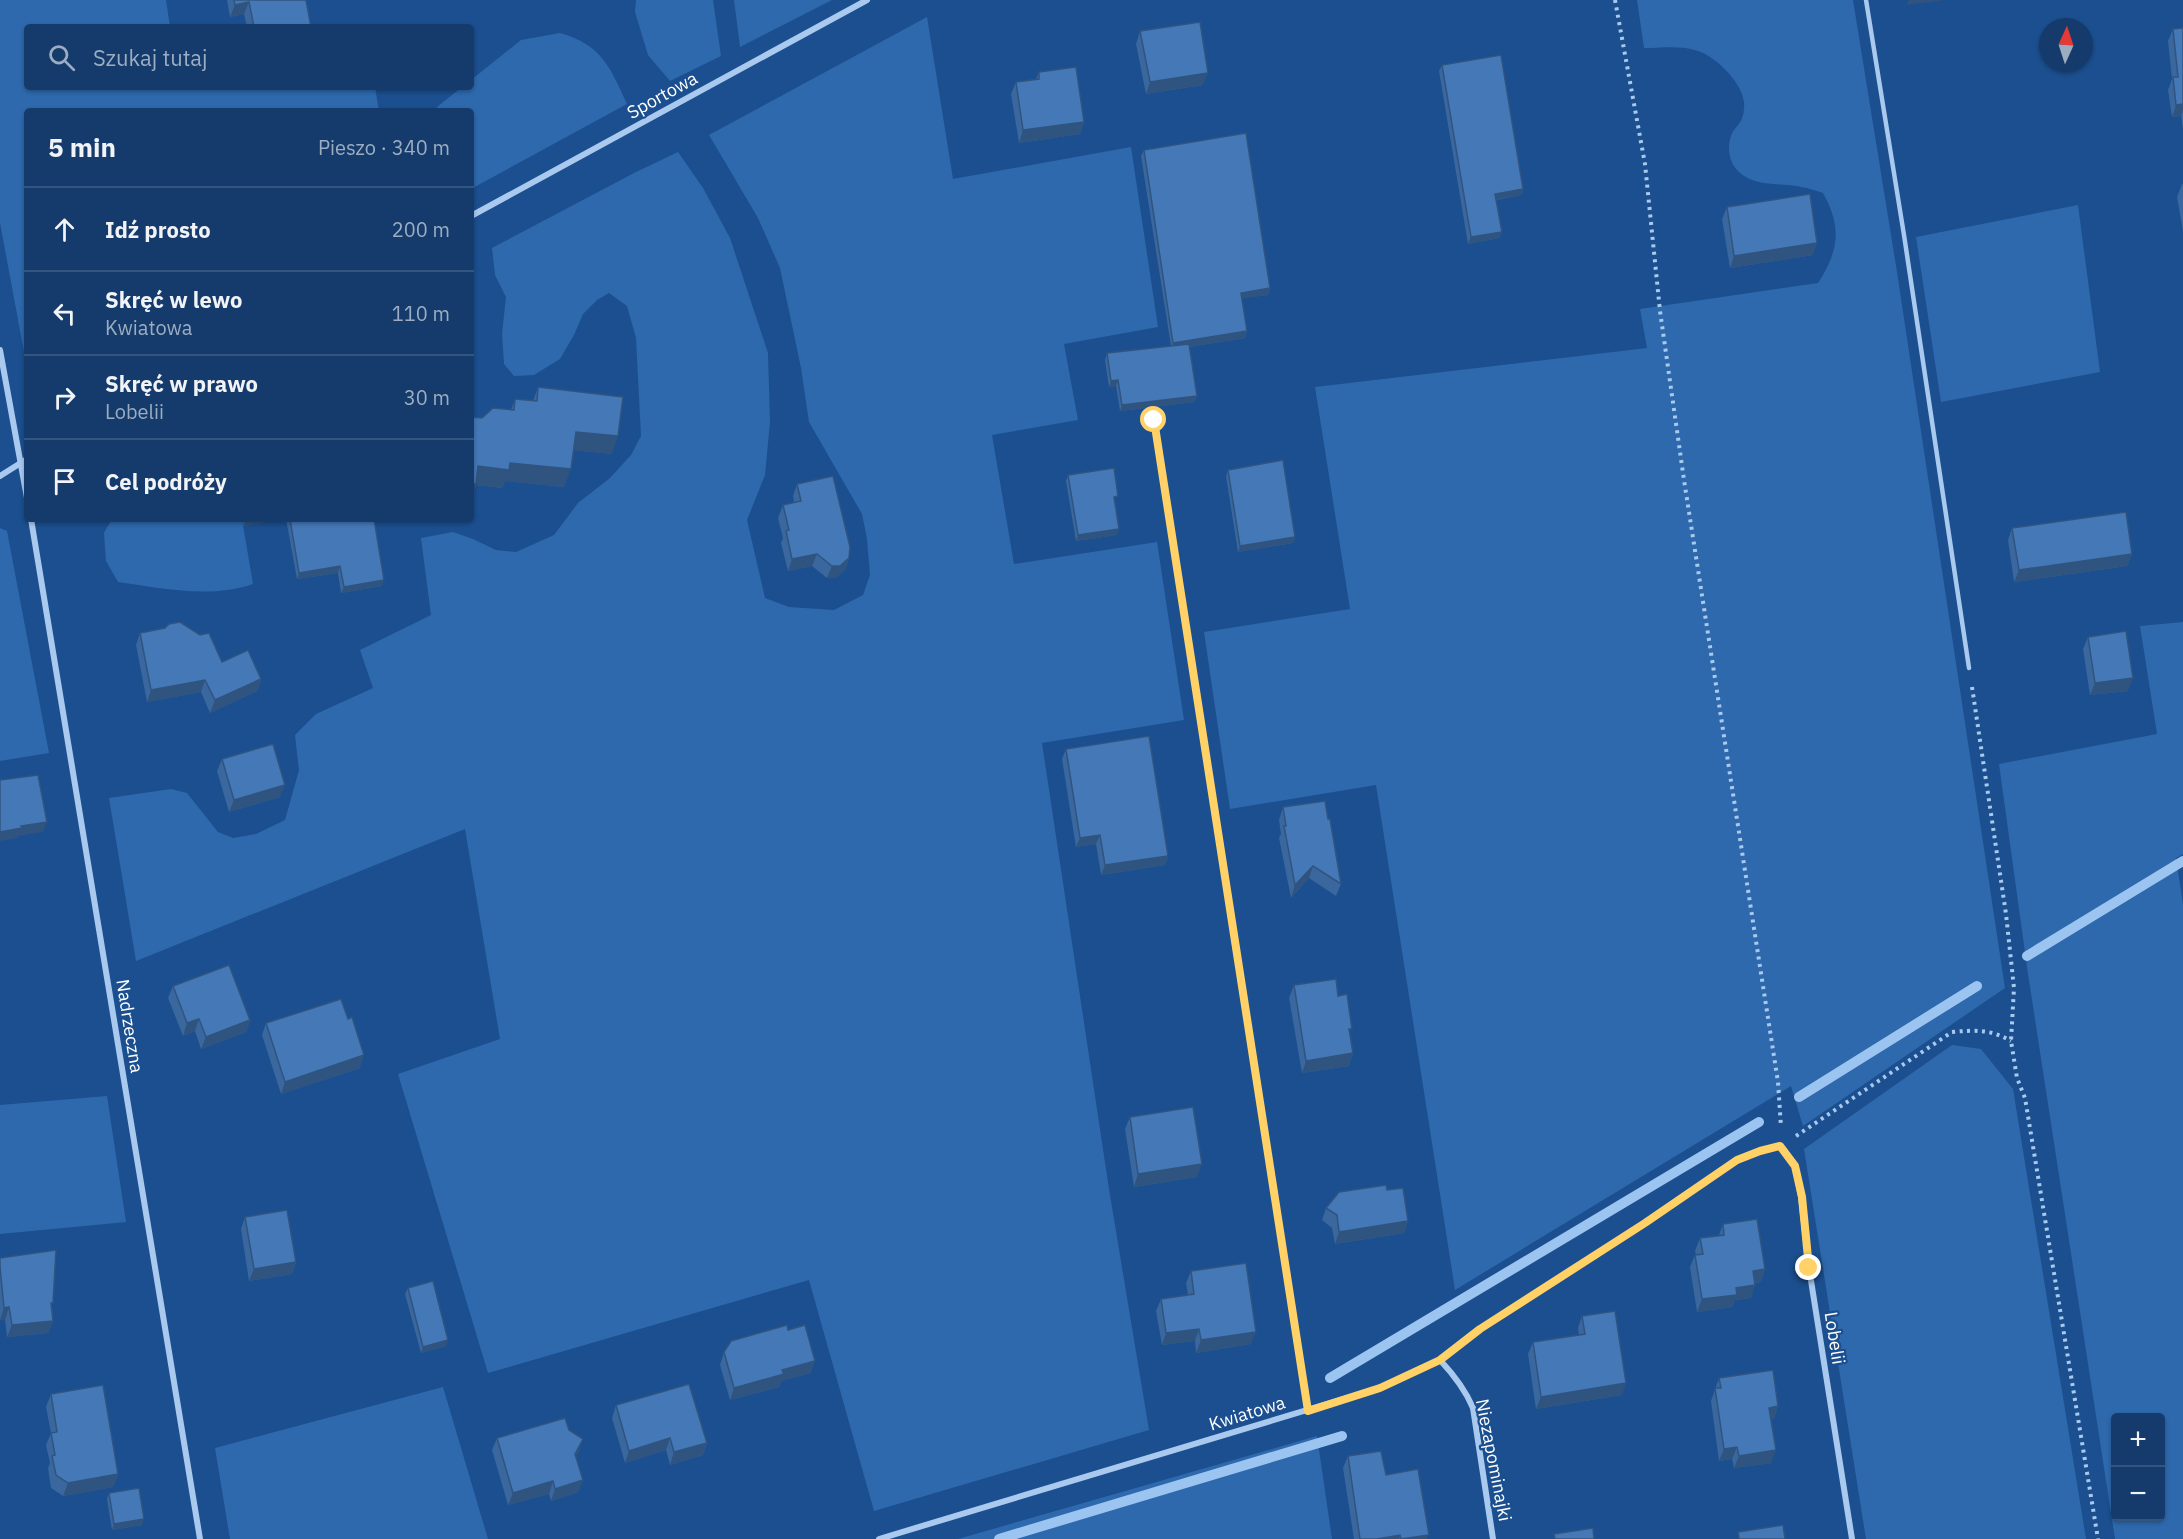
<!DOCTYPE html>
<html lang="pl">
<meta charset="utf-8">
<style>
:root{--surface:#143b6b;--page:#1d4271;--text:#f1f3f6;--muted:#9dadc1;--line:#33557e}
body{margin:0;font-family:"IBM Plex Sans",sans-serif;background:var(--page);color:var(--text)}
.controls{position:absolute;right:18px;bottom:18px;display:grid;overflow:hidden;border-radius:6px;box-shadow:0 2px 4px #0004}
.controls button{width:54px;height:54px;display:grid;place-items:center;padding:0;border:0;border-bottom:2px solid var(--line);background:var(--surface);color:var(--text);font:30px sans-serif}
.compass{position:absolute;left:2039px;top:18px;width:54px;height:54px;border-radius:50%;background:var(--surface);box-shadow:0 2px 4px #0004;rotate:3deg}
.stop{position:absolute;width:18px;height:18px;margin:-14px;border:4px solid #ffd166;border-radius:50%;background:#fff}
.stop.end{background:#ffd166;border-color:#fff;box-shadow:0 2px 6px #0008}
.list{margin:0;padding:0;list-style:none}
h2{display:flex;justify-content:space-between;align-items:center;height:78px;margin:0;padding:0 24px;font-size:26px}
h2 small{font-size:20px;font-weight:400;color:var(--muted)}
.list li{display:grid;grid-template-columns:39px 1fr auto;gap:18px;align-items:center;box-sizing:border-box;height:84px;padding:0 24px;border-top:2px solid var(--line)}
.list b{display:block;font-size:22px;white-space:nowrap}
.list p{margin:0;font-size:20px;white-space:nowrap;color:var(--muted)}
.list em{font-size:20px;font-style:normal;color:var(--muted)}
.icon{flex:none;width:33px;height:33px;fill:none;stroke:currentColor;stroke-width:2;stroke-linecap:round;stroke-linejoin:round}
.map{position:relative;flex:none;width:2183px;height:1539px;overflow:hidden}
.search{position:absolute;background:var(--surface);box-shadow:0 2px 4px #0004;left:24px;top:24px;width:450px;height:66px;display:flex;align-items:center;gap:15px;box-sizing:border-box;padding:0 21px;border-radius:6px;color:var(--muted);font-size:22px}
.panel{position:absolute;background:var(--surface);box-shadow:0 2px 4px #0004;left:24px;top:108px;width:450px;height:414px;border-radius:6px}
.map>svg:first-child{display:block}
.green{fill:#2e69ad;fill-rule:evenodd}
.lines{fill:none;stroke-linecap:round;stroke-linejoin:round}
.stream{stroke:#9cc4f0;stroke-width:10}
.path{stroke:#a9c9ee;stroke-width:4;stroke-dasharray:3 4.5;stroke-linecap:butt}
.service{stroke:#a9c9ee;stroke-width:4.5}
.minor{stroke:#a9c9ee;stroke-width:6}
.wall{fill:#3a679d}
.shaded-wall{fill:#305480}
.building{fill:#4478b7;stroke:#305480;stroke-width:1.5}
.route{stroke:#ffd166;stroke-width:8}
.labels{text-anchor:middle;dominant-baseline:central;stroke-width:4.5;stroke-linejoin:round;paint-order:stroke}
.street-label{font-size:18px;fill:#fff;stroke:#1b4f8f}
</style>
<div class="map">
<svg width="2183" height="1539" viewBox="0 0 2183 1539">
<rect width="100%" height="100%" fill="#1b4f8f"/>
<!-- green -->
<g class="green">
<polygon points="0,0 166,0 170,27 27,27 27,87 375,87 379,111 27,111 27,368 0,223"/>
<polygon points="636,0 713,0 721,56 670,81 648,55 635,12"/>
<polygon points="734,0 832,0 740,47"/>
<path d="M1637 0H1853L1897 272 2005 988 1803 1126 1791 1086 1455 1290 1376 785 1230 809 1204 632 1350 609 1315 387 1647 348 1640 309 1818 283C1839 251 1842 227 1823 193 1816 191 1809 188 1801 187 1779 182 1754 188 1737 170 1729 161 1727 148 1731 136 1735 125 1743 125 1744 108 1747 87 1717 57 1698 51 1682 45 1661 48 1644 48Z"/>
<polygon points="927,17 953,179 1131,147 1158,327 1064,344 1078,420 992,435 1014,564 1157,542 1184,720 1042,743 1109,1189 1149,1430 874,1511 809,1280 488,1373 398,1074 500,1039 465,829 136,961 109,798 171,789 187,793 218,832 233,838 256,834 285,820 299,770 295,735 316,714 373,688 360,650 431,615 421,538 453,532 473,539 496,550 516,552 554,535 578,503 610,478 631,455 641,436 636,338 627,306 609,293 597,300 583,314 574,335 560,359 534,375 514,376 504,364 502,334 506,297 495,275 492,248 634,173 678,152 703,188 730,238 768,353 770,422 765,475 747,520 765,598 789,607 834,610 863,595 870,575 867,539 862,514 809,422 801,368 780,268 758,218 709,135"/>
<path d="M560 33C602 45 610 67 627 104L471 189V111H438L437 107 462 87H471V80L521 40Z"/>
<polygon points="2078,205 2100,372 1941,402 1916,237"/>
<path d="M112 519H242L253 584C211 599 161 588 118 582L106 561 104 533Z"/>
<polygon points="0,528 7,531 49,753 0,761"/>
<path d="M2183 622V854L2176 858 2183 904V1539H2115L2028 974 1999 764 2157 734 2140 626ZM2116 1418H2160V1516H2116Z"/>
<polygon points="1952,1045 1981,1049 2013,1089 2086,1539 1866,1539 1804,1149"/>
<polygon points="107,1096 126,1222 0,1234 0,1105"/>
<polygon points="443,1387 488,1539 230,1539 215,1448"/>
<polygon points="1317,1436 1332,1539 958,1539"/>
</g>
<g class="lines">
<!-- stream -->
<g class="stream">
<polyline points="2027,956 2183,861"/>
<polyline points="1799,1097 1977,986"/>
<polyline points="1330,1378 1759,1122"/>
<polyline points="999,1539 1342,1436"/>
</g>
<!-- path -->
<g class="path">
<polyline points="1615,0 1645,164 1660,311 1684,480 1778,1082 1781,1127"/>
<polyline points="1972,687 2006,914 2014,988 2011,1041 2017,1078 2025,1098 2098,1539"/>
<path d="M1796 1136 1952 1032C1974 1030 1991 1029 2011 1041"/>
</g>
<!-- service -->
<polyline class="service" points="1866,0 1904,235 1969,668"/>
<!-- minor -->
<g class="minor">
<polyline points="471,216 867,0"/>
<polyline points="0,350 27,498"/>
<polyline points="1154,420 1308,1411"/>
<polyline points="0,476 27,459"/>
<polyline points="31,519 200,1539"/>
<path d="M1440 1360C1454 1375 1465 1389 1473 1408L1493 1539"/>
<polyline points="879,1539 1380,1388 1440,1360 1480,1329 1645,1223 1737,1160 1760,1151 1780,1146 1795,1166 1801,1197 1809,1268 1852,1539"/>
</g>
</g>
<!-- wall -->
<g class="wall">
<polygon points="227,0 306,0 311,27 247,27 244,14 230,17"/>
<polygon points="2183,28 2183,129 2181,116 2172,117 2168,90 2172,79 2168,41 2173,29"/>
<polygon points="1140,31 1203,85 1146,94 1136,44"/>
<polygon points="1442,65 1523,189 1521,195 1496,200 1502,232 1499,238 1468,244 1439,71"/>
<polygon points="1039,72 1084,122 1080,134 1019,143 1011,94 1016,82 1036,79"/>
<polygon points="1144,150 1270,288 1268,295 1242,298 1247,331 1245,338 1189,347 1195,402 1120,411 1116,386 1109,387 1105,360 1107,353 1171,346 1141,156"/>
<polygon points="2182,184 2183,184 2183,231 2177,197"/>
<polygon points="1727,207 1813,255 1730,268 1722,219"/>
<polygon points="538,387 612,454 574,450 564,487 505,481 502,488 476,485 471,498 471,417 482,418 511,410 515,399 533,401"/>
<polygon points="1228,470 1295,537 1293,543 1238,552 1226,476"/>
<polygon points="1068,475 1116,503 1117,535 1076,541 1066,481"/>
<polygon points="797,484 849,558 845,570 835,578 827,578 812,566 788,571 781,543 783,538 778,518 783,505 794,502 793,496"/>
<polygon points="242,519 277,519 276,520 243,526"/>
<polygon points="286,519 374,519 382,586 341,593 338,573 297,579"/>
<polygon points="2012,528 2132,554 2127,566 2014,582 2008,540"/>
<polygon points="140,633 222,662 261,679 257,691 210,713 201,692 147,702 136,645"/>
<polygon points="2088,637 2128,691 2090,695 2083,649"/>
<polygon points="1066,749 1168,856 1165,865 1101,875 1096,844 1076,847 1062,759"/>
<polygon points="222,759 280,797 229,812 217,771"/>
<polygon points="1283,807 1341,884 1336,896 1309,878 1291,898 1279,838 1281,834 1279,820"/>
<polygon points="1294,985 1338,996 1350,1035 1353,1053 1349,1066 1302,1073 1289,998"/>
<polygon points="173,986 250,1020 246,1032 201,1049 195,1031 183,1036 168,998"/>
<polygon points="266,1023 360,1068 281,1094 262,1035"/>
<polygon points="1130,1117 1197,1177 1134,1187 1125,1129"/>
<polygon points="1326,1208 1408,1221 1404,1233 1335,1244 1332,1228 1322,1220"/>
<polygon points="245,1217 296,1262 292,1274 249,1281 241,1229"/>
<polygon points="1723,1224 1765,1269 1761,1282 1755,1283 1751,1298 1735,1300 1732,1307 1697,1312 1690,1267 1695,1255 1696,1255 1695,1251 1700,1238 1719,1235"/>
<polygon points="0,1258 52,1307 53,1321 48,1333 7,1337 5,1320 0,1320"/>
<polygon points="1191,1271 1251,1344 1196,1353 1195,1341 1162,1345 1156,1311 1161,1299 1188,1295 1186,1283"/>
<polygon points="408,1288 446,1346 421,1353 405,1294"/>
<polygon points="1582,1316 1622,1395 1536,1409 1528,1354 1533,1342 1579,1335 1578,1328"/>
<polygon points="788,1330 811,1373 781,1381 779,1387 730,1400 720,1365 724,1352"/>
<polygon points="1719,1378 1778,1406 1774,1419 1771,1419 1771,1463 1734,1468 1732,1459 1719,1461 1711,1401"/>
<polygon points="51,1394 118,1474 113,1487 63,1496 51,1488 48,1468 50,1463 46,1445 51,1433 46,1407"/>
<polygon points="616,1405 707,1443 703,1455 670,1465 666,1450 625,1463 612,1418"/>
<polygon points="569,1430 579,1451 576,1456 583,1480 578,1492 551,1501 549,1494 508,1505 492,1450 497,1438"/>
<polygon points="1348,1456 1386,1475 1427,1539 1354,1539 1343,1468"/>
<polygon points="109,1493 142,1525 112,1530 107,1499"/>
</g>
<!-- shaded-wall -->
<g class="shaded-wall">
<polygon points="1909,0 1945,0 1907,5"/>
<polygon points="249,2 244,14 230,17 235,5"/>
<polygon points="1208,73 1203,85 1146,94 1150,82"/>
<polygon points="2183,104 2183,110 2181,116 2172,117 2176,105"/>
<polygon points="1084,122 1080,134 1019,143 1023,130"/>
<polygon points="1523,189 1521,195 1493,200 1495,194"/>
<polygon points="1502,232 1499,238 1468,244 1471,237"/>
<polygon points="1817,243 1813,255 1730,268 1734,256"/>
<polygon points="1270,288 1268,295 1239,299 1241,293"/>
<polygon points="1247,331 1245,338 1171,350 1173,343"/>
<polygon points="1118,380 1116,386 1109,387 1111,381"/>
<polygon points="1197,396 1195,402 1120,411 1122,405"/>
<polygon points="576,432 618,436 612,454 570,450"/>
<polygon points="510,463 571,469 564,487 505,481 502,488 476,485 471,498 471,484 478,466"/>
<polygon points="246,519 277,519 276,520 243,526"/>
<polygon points="1119,529 1117,535 1076,541 1078,535"/>
<polygon points="1295,537 1293,543 1238,552 1240,546"/>
<polygon points="817,554 812,566 788,571 792,559"/>
<polygon points="2132,554 2127,566 2014,582 2019,570"/>
<polygon points="849,558 845,570 835,578 827,578 832,566"/>
<polygon points="340,566 338,573 297,579 299,573"/>
<polygon points="384,580 382,586 341,593 344,587"/>
<polygon points="2133,678 2128,691 2090,695 2095,683"/>
<polygon points="261,679 257,691 210,713 215,700"/>
<polygon points="205,680 201,692 147,702 151,690"/>
<polygon points="285,785 280,797 229,812 234,800"/>
<polygon points="47,822 43,832 18,836 18,838 0,841 0,832 21,826"/>
<polygon points="1100,835 1096,844 1076,847 1080,838"/>
<polygon points="1168,856 1165,865 1101,875 1105,865"/>
<polygon points="1313,866 1309,878 1291,898 1295,885"/>
<polygon points="199,1019 195,1031 183,1036 187,1023"/>
<polygon points="250,1020 246,1032 201,1049 206,1037"/>
<polygon points="1353,1053 1349,1066 1302,1073 1306,1061"/>
<polygon points="364,1055 360,1068 281,1094 285,1082"/>
<polygon points="1202,1164 1197,1177 1134,1187 1138,1174"/>
<polygon points="1408,1221 1404,1233 1335,1244 1339,1232"/>
<polygon points="296,1262 292,1274 249,1281 254,1269"/>
<polygon points="1765,1269 1761,1282 1748,1283 1753,1271"/>
<polygon points="1755,1285 1751,1298 1735,1300 1732,1307 1697,1312 1702,1299 1736,1288"/>
<polygon points="9,1307 5,1320 0,1320 4,1308"/>
<polygon points="53,1321 48,1333 7,1337 12,1325"/>
<polygon points="1199,1329 1195,1341 1162,1345 1166,1333"/>
<polygon points="1256,1332 1251,1344 1196,1353 1201,1340"/>
<polygon points="448,1340 446,1346 421,1353 423,1347"/>
<polygon points="815,1361 811,1373 781,1381 779,1387 730,1400 734,1388 782,1370"/>
<polygon points="1626,1383 1622,1395 1536,1409 1541,1397"/>
<polygon points="1778,1406 1774,1419 1764,1420 1769,1408"/>
<polygon points="670,1438 666,1450 625,1463 629,1451"/>
<polygon points="583,1439 579,1451 571,1466 575,1454"/>
<polygon points="707,1443 703,1455 670,1465 674,1452"/>
<polygon points="1737,1447 1732,1459 1719,1461 1724,1449"/>
<polygon points="1776,1450 1771,1463 1734,1468 1739,1456"/>
<polygon points="118,1474 113,1487 63,1496 68,1483"/>
<polygon points="583,1480 578,1492 551,1501 555,1489"/>
<polygon points="553,1481 549,1494 508,1505 513,1493"/>
<polygon points="144,1519 142,1525 112,1530 114,1524"/>
<polygon points="1400,1535 1399,1539 1377,1539"/>
<polygon points="1429,1535 1427,1539 1401,1539"/>
</g>
<!-- building -->
<g class="building">
<polygon points="234,0 306,0 311,27 254,27 249,2 235,5"/>
<polygon points="1200,22 1208,73 1150,82 1140,31"/>
<polygon points="2183,28 2183,104 2176,105 2173,77 2178,77 2173,29"/>
<polygon points="1501,55 1523,189 1495,194 1502,232 1471,237 1442,65"/>
<polygon points="1076,67 1084,122 1023,130 1016,82 1039,79 1039,72"/>
<polygon points="1246,133 1270,288 1241,293 1247,331 1173,343 1144,150"/>
<polygon points="1810,194 1817,243 1734,256 1727,207"/>
<polygon points="1189,344 1197,396 1122,405 1118,380 1111,381 1107,353"/>
<polygon points="538,387 623,397 618,436 576,432 571,469 510,463 509,470 478,466 476,484 471,484 471,417 482,418 493,408 514,410 515,399 537,401"/>
<polygon points="1283,460 1295,537 1240,546 1228,470"/>
<polygon points="1114,468 1118,496 1114,497 1119,529 1078,535 1068,475"/>
<polygon points="833,476 850,547 849,558 840,566 832,566 817,554 792,559 786,531 789,530 783,505 801,501 797,484"/>
<polygon points="2126,512 2132,554 2019,570 2012,528"/>
<polygon points="290,519 374,519 384,580 344,587 340,566 299,573"/>
<polygon points="180,622 200,635 209,633 222,662 248,650 261,679 215,700 205,680 151,690 140,633 165,628 169,624"/>
<polygon points="2126,631 2133,678 2095,683 2088,637"/>
<polygon points="1149,736 1168,856 1105,865 1100,835 1080,838 1066,749"/>
<polygon points="273,744 285,785 234,800 222,759"/>
<polygon points="38,775 47,822 21,826 22,828 0,832 0,780"/>
<polygon points="1325,801 1328,819 1330,819 1341,884 1313,866 1295,885 1284,826 1286,826 1283,807"/>
<polygon points="229,965 250,1020 206,1037 199,1019 187,1023 173,986"/>
<polygon points="1336,979 1338,996 1347,994 1352,1029 1349,1029 1353,1053 1306,1061 1294,985"/>
<polygon points="341,999 348,1019 352,1017 364,1055 285,1082 266,1023"/>
<polygon points="1193,1107 1202,1164 1138,1174 1130,1117"/>
<polygon points="1386,1185 1387,1190 1403,1188 1408,1221 1339,1232 1337,1215 1326,1208 1339,1192"/>
<polygon points="287,1210 296,1262 254,1269 245,1217"/>
<polygon points="1757,1219 1765,1269 1753,1271 1755,1285 1736,1288 1737,1295 1702,1299 1695,1255 1703,1254 1700,1238 1724,1235 1723,1224"/>
<polygon points="56,1250 53,1303 51,1303 53,1321 12,1325 9,1307 4,1308 0,1267 0,1258"/>
<polygon points="1246,1263 1256,1332 1201,1340 1199,1329 1166,1333 1161,1299 1194,1294 1191,1271"/>
<polygon points="433,1281 448,1340 423,1347 408,1288"/>
<polygon points="1615,1311 1626,1383 1541,1397 1533,1342 1585,1334 1582,1316"/>
<polygon points="787,1325 788,1330 805,1325 815,1361 782,1370 784,1374 734,1388 724,1352 731,1341"/>
<polygon points="1773,1370 1778,1406 1769,1408 1776,1450 1739,1456 1737,1447 1724,1449 1715,1388 1721,1388 1719,1378"/>
<polygon points="689,1384 707,1443 674,1452 670,1438 629,1451 616,1405"/>
<polygon points="103,1385 118,1474 68,1483 56,1475 52,1456 55,1455 51,1433 57,1432 51,1394"/>
<polygon points="565,1418 569,1430 583,1439 575,1454 583,1480 555,1489 553,1481 513,1493 497,1438"/>
<polygon points="1381,1451 1386,1475 1418,1469 1429,1535 1401,1539 1400,1535 1377,1539 1360,1539 1348,1456"/>
<polygon points="139,1488 144,1519 114,1524 109,1493"/>
<polygon points="1783,1525 1785,1539 1739,1539 1738,1532"/>
<polygon points="1593,1528 1594,1539 1555,1539 1554,1534"/>
</g>
<g class="lines">
<!-- route -->
<polyline class="route" points="1154,420 1308,1411 1380,1388 1440,1360 1480,1329 1645,1223 1737,1160 1760,1151 1780,1146 1795,1166 1802,1197 1809,1268"/>
</g>
<g class="labels">
<!-- street labels -->
<g class="street-label">
<text transform="translate(662 95) rotate(-29)">Sportowa</text>
<text transform="translate(130 1026) rotate(81)">Nadrzeczna</text>
<text transform="translate(1835 1338) rotate(81)">Lobelii</text>
<text transform="translate(1247 1413) rotate(-17)">Kwiatowa</text>
<text transform="translate(1494 1460) rotate(79)">Niezapominajki</text>
</g>
</g>
</svg>
<div class="controls">
<button>+</button>
<button>−</button>
</div>
<svg class="compass" viewBox="-18 -18 36 36"><path d="M0-13l5 13h-10z" fill="#e53935"/><path d="M0 13l5-13h-10z" fill="#9dadc1"/></svg>
<div class="stop" style="left:1154px;top:420px"></div>
<div class="stop end" style="left:1809px;top:1268px"></div>
<div class="search"><svg class="icon" aria-label="search" viewBox="0 0 24 24"><circle cx="10" cy="10" r="6"/><path d="M15 15l6 6"/></svg>Szukaj tutaj</div>
<section class="panel">
<h2>5 min<small>Pieszo · 340 m</small></h2>
<ul class="list">
<li><svg class="icon" aria-label="ahead" viewBox="0 0 24 24"><path d="M12 20V5M6 11l6-6 6 6"/></svg><div><b>Idź prosto</b></div><em>200 m</em></li>
<li><svg class="icon" aria-label="left" viewBox="0 0 24 24"><path d="M17 20v-9H6M10 6l-5 5 5 5"/></svg><div><b>Skręć w lewo</b><p>Kwiatowa</p></div><em>110 m</em></li>
<li><svg class="icon" aria-label="right" viewBox="0 0 24 24"><path d="M7 20v-9h11M14 6l5 5-5 5"/></svg><div><b>Skręć w prawo</b><p>Lobelii</p></div><em>30 m</em></li>
<li><svg class="icon" aria-label="arrive" viewBox="0 0 24 24"><path d="M6 21V4h12l-3 4 3 4H6"/></svg><div><b>Cel podróży</b></div></li>
</ul>
</section>
</div>
